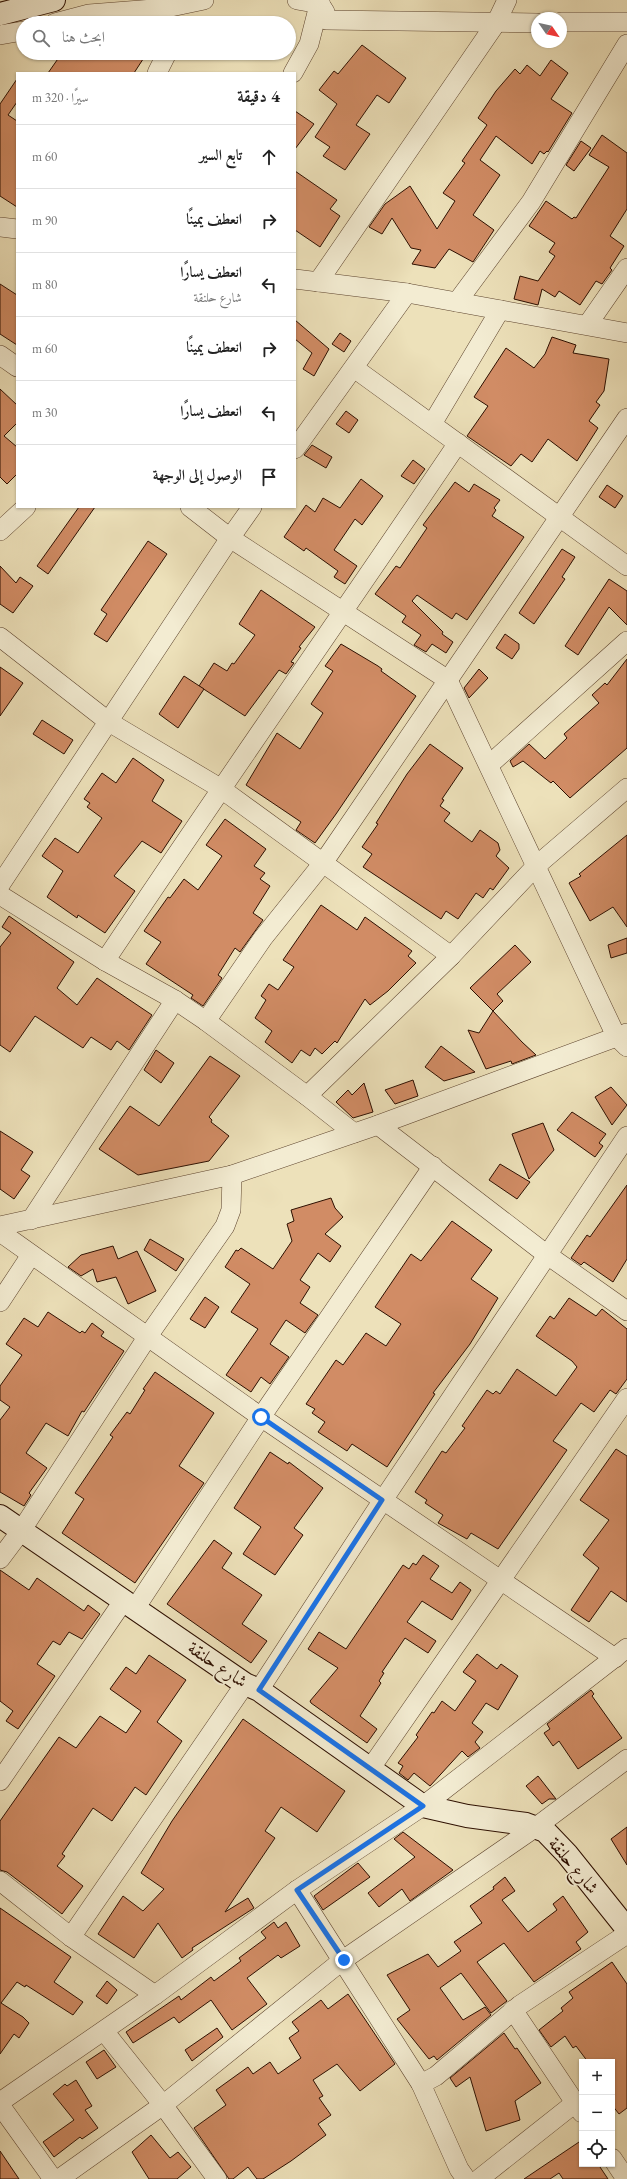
<!DOCTYPE html>
<html lang="ar">
<meta charset="utf-8">
<style>
:root{--surface:#fff;--page:#f6f6f6;--text:#222;--muted:#767676;--line:#e0e0e0}
body{margin:0;font-family:"EB Garamond",Amiri,serif;background:var(--page);color:var(--text);direction:rtl}
.controls{position:absolute;right:12px;bottom:12px;display:grid;overflow:hidden;border-radius:0px;box-shadow:0 1px 3px #0004}
.controls button{width:36px;height:36px;display:grid;place-items:center;padding:0;border:0;border-bottom:1px solid var(--line);background:var(--surface);color:var(--text);font:20px sans-serif}
.compass{position:absolute;left:531px;top:12px;width:36px;height:36px;border-radius:50%;background:var(--surface);box-shadow:0 1px 3px #0004;rotate:124deg}
.stop{position:absolute;width:12px;height:12px;margin:-9px;border:3px solid #1a73e8;border-radius:50%;background:#fff}
.stop.end{background:#1a73e8;border-color:#fff;box-shadow:0 1px 4px #0008}
.list{margin:0;padding:0;list-style:none}
h2{display:flex;justify-content:space-between;align-items:center;height:52px;margin:0;padding:0 16px;font-size:17px}
h2 small{font-size:13px;font-weight:400;color:var(--muted)}
.list li{display:grid;grid-template-columns:26px 1fr auto;gap:12px;align-items:center;box-sizing:border-box;height:64px;padding:0 16px;border-top:1px solid var(--line)}
.list b{display:block;font-size:15px;white-space:nowrap}
.list p{margin:0;font-size:13px;white-space:nowrap;color:var(--muted)}
.list em{font-size:13px;font-style:normal;color:var(--muted)}
.icon{flex:none;width:22px;height:22px;fill:none;stroke:currentColor;stroke-width:2;stroke-linecap:round;stroke-linejoin:round}
.map{position:relative;flex:none;width:627px;height:2179px;overflow:hidden;direction:ltr}
.search{position:absolute;background:var(--surface);box-shadow:0 1px 3px #0004;left:16px;top:16px;width:280px;height:44px;display:flex;align-items:center;gap:10px;box-sizing:border-box;padding:0 14px;border-radius:22px;color:var(--muted);font-size:15px}
.panel{position:absolute;background:var(--surface);box-shadow:0 1px 3px #0004;left:16px;top:72px;width:280px;height:436px;border-radius:0px;direction:rtl}
.map>svg:first-child{display:block}
.building{fill:#d18c65;stroke:#2d0f00}
.lines{fill:none;stroke-linecap:round;stroke-linejoin:round}
.street-casing{stroke:#5d442e;stroke-width:20}
.secondary-casing{stroke:#2d0f00;stroke-width:24}
.street{stroke:#f3ecd2;stroke-width:19}
.secondary{stroke:#f3ecd2;stroke-width:22}
.route{stroke:#1a73e8;stroke-width:5}
.labels{text-anchor:middle;dominant-baseline:central;stroke-width:3.5;stroke-linejoin:round;paint-order:stroke}
.street-label{font-size:18px;fill:#2d0f00;stroke:#f3ecd2}
</style>
<div class="map">
<svg width="627" height="2179" viewBox="0 0 627 2179">
<rect width="100%" height="100%" fill="#ede1ba"/>
<filter id="stains"><feTurbulence type="fractalNoise" baseFrequency=".005" numOctaves="4"/><feColorMatrix values="0 0 0 0 .2 0 0 0 0 .09 0 0 0 0 .02 0 0 0 .5 -.17"/></filter>
<radialGradient id="worn" r=".72"><stop offset=".6" stop-color="#630" stop-opacity="0"/><stop offset="1" stop-color="#630" stop-opacity=".3"/></radialGradient>
<!-- building -->
<g class="building">
<polygon points="362,45 406,78 389,103 377,95 356,125 370,134 345,170 323,156 330,147 315,137 337,104 319,90 334,71 338,74"/>
<polygon points="62,53 147,53 134,73 48,73"/>
<polygon points="551,60 568,73 551,99 572,113 548,152 547,151 544,154 540,151 532,164 496,136 480,160 500,175 473,215 494,230 473,262 449,249 435,268 412,264 421,250 411,248 392,218 382,234 369,227 385,204 410,186 437,229 455,201 443,193 465,163 462,161 487,125 478,118 496,91 515,69 520,74 527,65 540,76"/>
<polygon points="17,79 17,102 8,115 17,121 17,207 0,196 0,104"/>
<polygon points="295,111 314,124 295,149"/>
<polygon points="602,135 627,153 627,209 610,236 624,246 610,268 612,270 602,284 596,281 580,305 559,291 555,297 542,289 538,305 514,299 520,276 538,281 555,256 549,252 555,243 529,226 546,201 572,219 574,217 576,218 609,167 589,155"/>
<polygon points="581,141 591,148 574,171 566,165"/>
<polygon points="295,171 337,200 330,209 340,216 320,247 295,230"/>
<polygon points="0,284 17,295 17,345 0,334"/>
<polygon points="295,320 329,349 314,376 303,369 312,353 295,339"/>
<polygon points="340,333 351,341 344,352 332,344"/>
<polygon points="552,337 576,345 573,353 609,359 604,391 596,402 600,405 589,421 598,428 577,461 548,439 532,462 521,454 511,466 467,436 488,406 474,397 506,348 534,368 545,354"/>
<polygon points="0,389 17,405 17,423 4,436 17,447 17,474 7,484 0,477"/>
<polygon points="346,411 358,420 349,433 336,424"/>
<polygon points="312,445 332,457 326,468 304,455"/>
<polygon points="413,460 425,469 414,484 401,476"/>
<polygon points="361,479 383,496 362,525 355,519 334,550 357,566 345,584 334,577 338,571 306,548 304,551 284,537 306,505 315,512 323,498 340,508"/>
<polygon points="455,482 469,492 474,484 500,500 494,508 496,510 492,516 524,537 467,620 456,613 452,619 417,595 412,601 443,632 442,634 453,642 446,653 432,644 426,652 414,645 421,635 402,622 406,616 375,594 396,566 400,568 427,528 423,525"/>
<polygon points="607,485 623,496 615,508 599,497"/>
<polygon points="79,507 95,507 48,574 37,566"/>
<polygon points="148,541 167,554 107,642 94,634 107,614 101,610"/>
<polygon points="562,549 575,557 562,577 565,579 534,624 519,613"/>
<polygon points="0,566 16,583 20,577 33,586 13,613 0,604"/>
<polygon points="609,579 627,591 627,625 609,607 578,655 565,646"/>
<polygon points="261,590 315,627 299,647 301,648 291,662 294,663 286,674 279,670 245,716 199,686 214,663 227,671 232,663 234,664 255,635 239,624"/>
<polygon points="505,634 519,644 519,649 512,659 496,648"/>
<polygon points="341,644 378,666 382,669 381,671 416,696 336,814 315,843 296,830 301,822 246,785 277,733 300,749 323,713 311,704 333,671 325,666"/>
<polygon points="627,659 627,748 570,798 553,781 551,783 523,761 513,767 510,761 529,744 545,759 567,738 564,734 599,703 592,695 605,683 607,685"/>
<polygon points="0,667 23,683 0,716"/>
<polygon points="479,669 488,678 469,698 464,688"/>
<polygon points="184,676 204,689 178,728 159,714"/>
<polygon points="42,720 73,740 64,754 33,734"/>
<polygon points="430,744 463,768 442,799 444,800 440,806 450,813 444,821 472,842 480,830 498,843 500,850 496,856 509,868 493,890 490,888 483,898 476,893 458,919 446,911 441,919 363,867 372,854 362,847 378,824 376,823 407,774"/>
<polygon points="133,758 164,780 152,801 182,821 161,853 142,841 114,876 135,891 105,933 78,915 77,918 47,897 63,871 42,856 55,838 78,853 102,818 87,807 90,803 84,799 102,773 116,783"/>
<polygon points="225,819 266,849 254,866 265,873 260,879 270,886 253,913 263,920 240,952 235,948 218,975 222,978 203,1006 191,998 193,995 146,964 161,942 144,931 168,897 170,898 184,879 198,890 222,856 206,845"/>
<polygon points="627,835 627,927 613,907 590,921 569,883 581,876 579,874"/>
<polygon points="321,905 357,930 365,917 412,951 408,956 416,963 388,991 370,1005 365,999 337,1043 335,1041 322,1054 315,1048 310,1056 301,1050 292,1063 265,1042 272,1031 255,1018 266,1000 261,996 269,984 278,990 294,967 283,960"/>
<polygon points="9,916 74,962 57,988 77,1005 97,978 152,1015 129,1050 117,1041 111,1050 91,1037 83,1048 35,1016 10,1052 0,1045 0,947 11,933 2,927"/>
<polygon points="627,938 627,953 611,958 608,945"/>
<polygon points="515,945 531,962 497,994 503,1001 493,1011 470,988"/>
<polygon points="493,1011 522,1042 536,1055 512,1064 511,1061 486,1069 468,1030 479,1033"/>
<polygon points="441,1046 475,1072 444,1081 425,1067"/>
<polygon points="156,1050 174,1063 161,1083 144,1070"/>
<polygon points="210,1056 240,1076 209,1117 212,1120 211,1122 229,1136 209,1161 138,1175 99,1149 130,1106 159,1126"/>
<polygon points="413,1080 418,1096 395,1104 385,1090"/>
<polygon points="364,1083 373,1112 353,1118 336,1102 348,1090 352,1095"/>
<polygon points="611,1087 627,1105 612,1125 595,1097"/>
<polygon points="572,1112 606,1134 599,1143 603,1146 595,1157 557,1130"/>
<polygon points="543,1123 554,1150 529,1179 512,1134"/>
<polygon points="0,1131 33,1152 21,1170 30,1176 14,1199 0,1189"/>
<polygon points="500,1164 530,1182 517,1199 489,1180"/>
<polygon points="627,1185 627,1259 613,1282 584,1262 581,1265 571,1258 587,1235 590,1237"/>
<polygon points="331,1198 335,1208 343,1217 325,1234 341,1246 330,1262 318,1253 300,1280 310,1287 300,1303 318,1315 305,1333 286,1320 270,1344 289,1357 270,1384 261,1377 251,1392 226,1375 258,1329 231,1312 250,1284 225,1267 236,1250 238,1251 241,1248 273,1269 292,1241 287,1224 294,1221 291,1210"/>
<polygon points="452,1221 492,1250 471,1279 498,1298 470,1344 433,1393 435,1394 387,1467 352,1444 347,1451 318,1432 325,1422 312,1413 315,1409 306,1404 336,1360 343,1365 366,1333 386,1346 401,1324 375,1307 411,1254 421,1261"/>
<polygon points="150,1239 184,1259 176,1271 144,1250"/>
<polygon points="113,1246 118,1259 137,1251 156,1291 128,1304 116,1277 97,1282 93,1269 81,1276 68,1267 81,1255"/>
<polygon points="205,1297 219,1307 205,1328 190,1319"/>
<polygon points="569,1298 596,1316 602,1309 627,1329 627,1379 616,1394 610,1390 594,1412 581,1403 553,1441 567,1450 498,1549 471,1533 467,1539 438,1523 443,1515 425,1503 427,1500 415,1492 442,1451 446,1453 465,1428 462,1426 487,1390 493,1394 496,1391 500,1394 517,1369 556,1396 577,1367 572,1361 536,1336 550,1316 554,1319"/>
<polygon points="48,1312 80,1333 82,1331 85,1333 92,1323 104,1332 101,1336 124,1351 84,1412 82,1411 68,1436 46,1423 26,1453 47,1468 29,1493 31,1495 24,1506 0,1492 0,1420 10,1407 0,1400 0,1386 22,1355 6,1344 24,1318 38,1327"/>
<polygon points="155,1372 214,1413 179,1466 204,1483 135,1583 62,1533 84,1499 75,1493 113,1437 110,1435 127,1412 130,1414 145,1390 143,1389"/>
<polygon points="616,1449 627,1456 627,1602 611,1591 589,1622 571,1610 599,1568 583,1555 609,1520 580,1500"/>
<polygon points="270,1452 288,1464 289,1462 323,1488 294,1528 303,1535 275,1575 243,1554 261,1527 234,1508"/>
<polygon points="214,1540 232,1553 222,1568 262,1595 242,1624 267,1641 251,1663 167,1604"/>
<polygon points="423,1555 439,1566 430,1579 452,1593 460,1582 471,1590 452,1620 422,1601 407,1622 436,1641 428,1653 405,1638 382,1672 384,1673 379,1681 381,1683 360,1716 377,1729 367,1743 311,1703 310,1701 338,1668 308,1649 319,1632 346,1649 403,1565 409,1569 413,1563 416,1565"/>
<polygon points="0,1570 29,1590 37,1578 84,1611 88,1605 100,1614 82,1639 69,1632 60,1645 53,1641 37,1664 55,1676 18,1729 6,1721 13,1711 0,1701"/>
<polygon points="477,1654 497,1669 501,1664 518,1676 498,1710 486,1703 472,1723 483,1732 475,1742 480,1748 468,1757 462,1751 430,1786 414,1773 408,1780 399,1773 403,1766 398,1763 418,1737 416,1735 432,1712 434,1713 442,1701 455,1711 476,1681 463,1672"/>
<polygon points="149,1655 186,1680 157,1722 182,1741 146,1795 135,1787 112,1821 93,1808 62,1854 65,1856 57,1866 83,1886 62,1914 7,1872 0,1870 0,1821 59,1737 76,1748 100,1716 126,1733 141,1711 110,1689 126,1667 136,1674"/>
<polygon points="591,1690 594,1694 592,1696 622,1738 578,1769 559,1741 553,1746 544,1733 550,1729 547,1724"/>
<polygon points="243,1719 345,1791 317,1832 281,1807 265,1831 275,1838 225,1912 248,1898 254,1908 192,1948 193,1950 182,1958 158,1923 134,1958 98,1934 123,1896 143,1911 164,1889 141,1873 172,1821"/>
<polygon points="538,1776 556,1799 549,1799 542,1804 526,1786"/>
<polygon points="627,1827 627,1865 611,1839"/>
<polygon points="403,1832 453,1870 410,1901 402,1889 379,1907 368,1893 415,1857 394,1839"/>
<polygon points="358,1863 370,1877 323,1910 314,1896"/>
<polygon points="505,1877 515,1891 502,1900 528,1932 557,1910 553,1904 563,1896 588,1932 576,1942 581,1949 534,1982 504,1943 477,1962 507,2001 491,2013 461,1973 440,1988 463,2020 485,2007 491,2015 437,2060 434,2056 429,2059 397,2019 410,2010 387,1975 428,1954 438,1967 461,1951 454,1942 482,1923 470,1906 494,1889 493,1887"/>
<polygon points="0,1908 71,1957 54,1982 83,2002 73,2015 26,1985 25,1987 17,1982 1,2003 23,2017 29,2023 19,2038 14,2034 0,2054"/>
<polygon points="274,1922 278,1928 286,1922 300,1946 281,1958 278,1955 247,1978 267,2004 232,2030 211,2000 179,2023 174,2017 133,2043 126,2032 179,1996 181,2000 211,1977 214,1981 241,1961 239,1958 266,1938 261,1932"/>
<polygon points="612,1962 627,1984 627,2108 619,2114 612,2105 612,2062 588,2062 576,2046 573,2048 565,2036 551,2047 539,2030 563,2011 561,2008 573,1998 569,1992"/>
<polygon points="107,1981 117,1990 107,2004 96,1996"/>
<polygon points="348,1994 395,2064 360,2091 337,2064 313,2080 323,2096 319,2098 331,2115 318,2124 326,2135 291,2161 263,2179 257,2179 248,2167 233,2179 229,2179 194,2128 226,2105 216,2090 248,2067 253,2074 270,2062 278,2074 301,2058 289,2038 299,2031 292,2022 321,2000 328,2009"/>
<polygon points="217,2028 223,2037 192,2061 185,2050"/>
<polygon points="504,2033 515,2049 517,2048 541,2083 515,2101 520,2120 486,2131 470,2077 456,2087 450,2078"/>
<polygon points="104,2050 116,2067 97,2079 86,2062"/>
<polygon points="76,2080 92,2106 85,2110 98,2128 82,2139 80,2137 54,2157 43,2142 74,2120 53,2094 65,2084 67,2086"/>
<polygon points="151,2135 170,2158 178,2152 191,2167 177,2179 149,2179 132,2152"/>
<polygon points="582,2140 582,2164 598,2164 608,2179 563,2179 559,2173 550,2179 524,2179"/>
<polygon points="0,2151 19,2179 0,2179"/>
</g>
<g class="lines">
<!-- street casing -->
<g class="street-casing">
<g id="street">
<polyline points="297,0 320,4 325,12 326,20 537,23"/>
<polyline points="561,22 627,22"/>
<polyline points="55,23 89,14 166,8 204,0"/>
<polyline points="0,35 23,31"/>
<polyline points="157,73 167,53"/>
<polyline points="293,73 309,44 320,1"/>
<polyline points="0,227 17,229"/>
<polyline points="295,279 407,293 627,333"/>
<polyline points="318,282 496,23 507,0"/>
<polyline points="457,302 531,202 627,44"/>
<polyline points="588,324 627,268"/>
<polyline points="0,355 17,367"/>
<polyline points="354,368 627,566"/>
<polyline points="432,424 500,310"/>
<polyline points="295,449 407,293"/>
<polyline points="190,507 230,538 448,680 616,1036 627,1047"/>
<polyline points="0,531 26,507"/>
<polyline points="0,637 109,722 220,788 451,956"/>
<polyline points="489,765 627,641"/>
<polyline points="0,885 230,538 252,507"/>
<polyline points="0,895 105,961 175,1000 206,1021 307,1096 354,1133"/>
<path d="M105 961C221 787 341 616 458 443"/>
<polyline points="206,1021 263,938 323,863 627,418"/>
<polyline points="307,1096 451,956 536,866 627,788"/>
<polyline points="378,1125 546,1254 627,1311"/>
<polyline points="31,1220 175,1000"/>
<polyline points="0,1226 232,1175 378,1125 627,1033"/>
<polyline points="0,1232 261,1417 615,1658"/>
<polyline points="0,1302 31,1255"/>
<polyline points="0,1559 21,1531 148,1336 225,1226 231,1210 232,1175"/>
<polyline points="136,1607 261,1417 433,1166"/>
<polyline points="259,1690 383,1500 627,1136"/>
<polyline points="370,1769 627,1398"/>
<polyline points="0,1781 124,1600"/>
<polyline points="0,1881 71,1937 155,1995"/>
<polyline points="297,1890 421,2084 459,2169 466,2179"/>
<polyline points="71,1937 245,1684"/>
<polyline points="513,2010 582,2113"/>
<polyline points="104,2031 163,2105 217,2179"/>
<polyline points="421,2084 436,2076 520,2005 627,1934"/>
<polyline points="0,2102 155,1995 297,1890 423,1806 627,1648"/>
<polyline points="0,2105 53,2179"/>
<polyline points="612,2158 626,2179"/>
<polyline points="59,2179 163,2105 343,1960 536,1827 627,1759"/>
<polyline points="479,2179 575,2103"/>
</g>
</g>
<!-- secondary casing -->
<g class="secondary-casing">
<g id="secondary">
<polyline points="0,14 54,0"/>
<polyline points="0,1516 245,1684 259,1690 423,1806 467,1816 526,1824 545,1831 567,1854 627,1929"/>
</g>
</g>
<!-- street -->
<use href="#street" class="street"/>
<!-- secondary -->
<use href="#secondary" class="secondary"/>
</g>
<g class="lines">
<!-- route -->
<polyline class="route" points="261,1417 382,1500 259,1690 423,1806 297,1890 344,1960"/>
</g>
<g class="labels">
<!-- street labels -->
<g class="street-label">
<text transform="translate(218 1664) rotate(34)">شارع حلنقة</text>
<text transform="translate(574 1865) rotate(50)">شارع حلنقة</text>
</g>
</g>
<rect width="100%" height="100%" filter="url(#stains)"/>
<rect width="100%" height="100%" fill="url(#worn)"/>
</svg>
<div class="controls">
<button>+</button>
<button>−</button>
<button><svg class="icon" aria-label="locate" viewBox="0 0 24 24"><circle cx="12" cy="12" r="6"/><path d="M12 2v4M12 18v4M2 12h4M18 12h4"/></svg></button>
</div>
<svg class="compass" viewBox="-18 -18 36 36"><path d="M0-13l5 13h-10z" fill="#e53935"/><path d="M0 13l5-13h-10z" fill="#767676"/></svg>
<div class="stop" style="left:261px;top:1417px"></div>
<div class="stop end" style="left:344px;top:1960px"></div>
<div class="search"><svg class="icon" aria-label="search" viewBox="0 0 24 24"><circle cx="10" cy="10" r="6"/><path d="M15 15l6 6"/></svg>ابحث هنا</div>
<section class="panel">
<h2>4 دقيقة<small>سيرًا · 320 m</small></h2>
<ul class="list">
<li><svg class="icon" aria-label="ahead" viewBox="0 0 24 24"><path d="M12 20V5M6 11l6-6 6 6"/></svg><div><b>تابع السير</b></div><em>60 m</em></li>
<li><svg class="icon" aria-label="right" viewBox="0 0 24 24"><path d="M7 20v-9h11M14 6l5 5-5 5"/></svg><div><b>انعطف يمينًا</b></div><em>90 m</em></li>
<li><svg class="icon" aria-label="left" viewBox="0 0 24 24"><path d="M17 20v-9H6M10 6l-5 5 5 5"/></svg><div><b>انعطف يسارًا</b><p>شارع حلنقة</p></div><em>80 m</em></li>
<li><svg class="icon" aria-label="right" viewBox="0 0 24 24"><path d="M7 20v-9h11M14 6l5 5-5 5"/></svg><div><b>انعطف يمينًا</b></div><em>60 m</em></li>
<li><svg class="icon" aria-label="left" viewBox="0 0 24 24"><path d="M17 20v-9H6M10 6l-5 5 5 5"/></svg><div><b>انعطف يسارًا</b></div><em>30 m</em></li>
<li><svg class="icon" aria-label="arrive" viewBox="0 0 24 24"><path d="M6 21V4h12l-3 4 3 4H6"/></svg><div><b>الوصول إلى الوجهة</b></div></li>
</ul>
</section>
</div>
